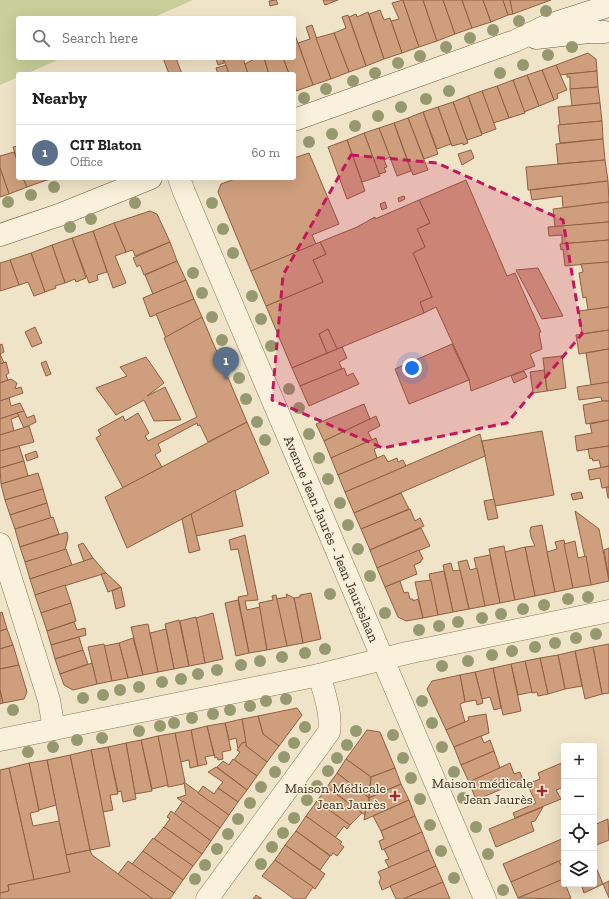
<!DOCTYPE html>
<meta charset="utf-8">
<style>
:root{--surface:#fff;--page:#f2f2f2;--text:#222;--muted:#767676;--line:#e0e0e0;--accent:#111827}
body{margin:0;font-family:"Zilla Slab",serif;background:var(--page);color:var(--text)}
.controls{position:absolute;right:12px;bottom:12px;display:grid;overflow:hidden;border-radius:4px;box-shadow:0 4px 16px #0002}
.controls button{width:36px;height:36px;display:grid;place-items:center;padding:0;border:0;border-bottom:1px solid var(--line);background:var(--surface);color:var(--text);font:20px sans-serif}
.you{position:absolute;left:412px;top:368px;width:14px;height:14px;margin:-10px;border:3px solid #fff;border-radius:50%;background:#1a73e8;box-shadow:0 0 0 6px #1a73e833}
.badge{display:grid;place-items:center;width:26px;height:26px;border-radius:50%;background:var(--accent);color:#fff;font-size:13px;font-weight:700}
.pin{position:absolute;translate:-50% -33px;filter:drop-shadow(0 1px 2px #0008)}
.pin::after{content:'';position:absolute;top:21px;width:14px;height:12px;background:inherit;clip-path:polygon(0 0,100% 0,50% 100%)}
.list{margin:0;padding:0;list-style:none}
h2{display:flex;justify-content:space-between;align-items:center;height:52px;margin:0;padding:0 16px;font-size:17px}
h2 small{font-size:13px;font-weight:400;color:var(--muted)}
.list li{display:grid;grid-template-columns:26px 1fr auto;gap:12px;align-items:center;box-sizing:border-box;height:56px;padding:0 16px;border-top:1px solid var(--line)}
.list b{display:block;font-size:15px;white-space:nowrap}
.list p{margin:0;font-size:13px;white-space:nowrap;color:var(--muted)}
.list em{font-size:13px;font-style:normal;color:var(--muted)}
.icon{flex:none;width:22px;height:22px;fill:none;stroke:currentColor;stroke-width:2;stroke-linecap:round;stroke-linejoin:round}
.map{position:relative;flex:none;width:609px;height:899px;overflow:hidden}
.search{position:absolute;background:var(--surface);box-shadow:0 4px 16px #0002;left:16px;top:16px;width:280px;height:44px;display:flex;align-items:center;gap:10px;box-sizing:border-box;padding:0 14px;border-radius:4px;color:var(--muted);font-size:15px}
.panel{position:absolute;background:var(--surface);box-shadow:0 4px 16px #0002;left:16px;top:72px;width:280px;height:108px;border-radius:4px}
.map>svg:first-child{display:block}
.green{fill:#c9cf9b}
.building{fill:#cf9f7d;stroke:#8d5f41}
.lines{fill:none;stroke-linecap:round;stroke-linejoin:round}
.minor-casing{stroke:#8d765c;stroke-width:23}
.secondary-casing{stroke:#6f573f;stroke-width:23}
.minor{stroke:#faf1dc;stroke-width:22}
.secondary{stroke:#faf1dc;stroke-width:22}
.tree{fill:#96986f}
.marked{fill:#c2185b;fill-opacity:0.2;stroke:#c2185b;stroke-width:3;stroke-dasharray:8 5;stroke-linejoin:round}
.poi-dot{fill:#9e2a2b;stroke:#f7eed8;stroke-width:1.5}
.labels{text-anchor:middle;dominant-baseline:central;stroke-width:3;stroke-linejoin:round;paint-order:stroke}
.street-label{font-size:14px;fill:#3d2e20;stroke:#f7eed8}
.poi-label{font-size:14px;fill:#3d2e20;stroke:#f7eed8;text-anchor:end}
</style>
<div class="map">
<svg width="609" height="899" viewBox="0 0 609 899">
<rect width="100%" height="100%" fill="#f0e4c8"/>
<!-- green -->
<polygon class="green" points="0,0 193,0 152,18 18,18 18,58 62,58 26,74 18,74 18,77 0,85"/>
<!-- building -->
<g class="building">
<polygon points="276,0 278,4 270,6 269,1"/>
<polygon points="323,0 338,0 325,5"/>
<polygon points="403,0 419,47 402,53 391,21 399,19 392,3"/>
<polygon points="403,0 423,0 437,41 419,47"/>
<polygon points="423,0 443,0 455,34 437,41"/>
<polygon points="443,0 462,0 472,28 455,34"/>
<polygon points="462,0 483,0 491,22 472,28"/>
<polygon points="483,0 503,0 508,15 491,22"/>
<polygon points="503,0 510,0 513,14 508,15"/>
<polygon points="510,0 551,0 513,14"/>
<polygon points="380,10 384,20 390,18 402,53 384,59 369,14"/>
<polygon points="368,12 384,59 366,66 349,17 356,14 357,17"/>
<polygon points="348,15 366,66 349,72 334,33 346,28 342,17"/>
<polygon points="312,25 331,79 313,85 298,43 310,39 306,27"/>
<polygon points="294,32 313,85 296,91 294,74 289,74 283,58 294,58"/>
<polygon points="334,33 349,72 331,79 316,38"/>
<polygon points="588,53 596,59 597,71 560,75 556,65"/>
<polygon points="163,58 176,58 182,74 169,74"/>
<polygon points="223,58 243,58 248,74 229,74"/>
<polygon points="223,58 224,63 218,65 216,59"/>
<polygon points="256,58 264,58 269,74 248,74 245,64"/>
<polygon points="264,58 283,58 289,74 269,74"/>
<polygon points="226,65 229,74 218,74 216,68"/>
<polygon points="556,65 567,90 557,94 558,98 554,100 542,70"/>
<polygon points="542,70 554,100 539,106 527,75"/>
<polygon points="597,71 598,87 570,89 570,77 567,77 567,74"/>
<polygon points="527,75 539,106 524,112 513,80"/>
<polygon points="513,80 525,113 509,118 497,86"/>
<polygon points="497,86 509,118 493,123 482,91"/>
<polygon points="598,87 600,103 572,106 570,89"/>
<polygon points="482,91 496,129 482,134 468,96"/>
<polygon points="468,96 482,135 467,140 453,102"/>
<polygon points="453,102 468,143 463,145 463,143 452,146 438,107"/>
<polygon points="600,103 602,121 560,125 558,107"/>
<polygon points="438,107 451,144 437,149 423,112"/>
<polygon points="423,112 438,154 424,159 408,118"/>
<polygon points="408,118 428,170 413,175 394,123"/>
<polygon points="602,121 603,139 560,143 558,125"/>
<polygon points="394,123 411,171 397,176 379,128"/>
<polygon points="379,128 390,157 384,160 387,167 384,168 386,172 379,174 364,133"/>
<polygon points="364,133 380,176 362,182 347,140"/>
<polygon points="603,139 605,160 558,164 556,144"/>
<polygon points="347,140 365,191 347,199 328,147"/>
<polygon points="18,146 18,163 13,147"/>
<polygon points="471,150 474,158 462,165 458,154"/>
<polygon points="14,152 18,163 18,178 23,178 27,187 9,194 0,168 0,156"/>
<polygon points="309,153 339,224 312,235 316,244 251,271 218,192 221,184 238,178 294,178 294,158"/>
<polygon points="605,160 608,181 528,190 526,167"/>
<polygon points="0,168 9,194 0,197"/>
<polygon points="23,178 43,178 44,181 27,187"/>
<polygon points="43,178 54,178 44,181"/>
<polygon points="466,180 507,276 515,273 541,332 539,333 542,349 530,354 535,366 471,391 469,379 436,307 424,313 420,302 432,297 413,253 425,247 417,229 430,223 419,200"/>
<polygon points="608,181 609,202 563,208 562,196 532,200 530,190"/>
<polygon points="404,196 405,199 399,202 398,198"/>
<polygon points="419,200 430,223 417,229 425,247 413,253 432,297 420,302 424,313 337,349 328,329 319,334 327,353 292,368 266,306 323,282 313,260 326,254 320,242 357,227 375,217 375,219"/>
<polygon points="385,202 387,208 382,210 380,204"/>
<polygon points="609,202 609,222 555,227 553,209"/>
<polygon points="150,211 157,214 170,242 135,256 133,250 126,252 114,223"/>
<polygon points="609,222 609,240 562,244 562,235 549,236 548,227"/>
<polygon points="114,223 126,252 115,256 126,283 113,288 93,231"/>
<polygon points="93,231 107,272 97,275 98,280 89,283 72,238"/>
<polygon points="72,238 86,278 76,282 75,279 65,283 52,245"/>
<polygon points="609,240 609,262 565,266 563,249 561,250 560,244"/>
<polygon points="170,242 177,261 144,275 140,265 137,267 133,258"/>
<polygon points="320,242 326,254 313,260 323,282 266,306 251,271"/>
<polygon points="52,245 65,283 55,286 56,288 45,292 31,253"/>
<polygon points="31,253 45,292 34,296 28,282 19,285 10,260"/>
<polygon points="10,260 19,285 0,291 0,263"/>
<polygon points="177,261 186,280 153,294 145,275"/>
<polygon points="609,262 609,307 588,310 586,297 583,298 579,273 583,272 581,264"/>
<polygon points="538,268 563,316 542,319 516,270"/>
<polygon points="186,280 194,299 150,317 143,298"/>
<polygon points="194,299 202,317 166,338 156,314"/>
<polygon points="609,307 609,330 582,334 579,311"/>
<polygon points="202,317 247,422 208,442 200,425 198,426 197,423 158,444 161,451 155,455 162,467 123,488 96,438 101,435 98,430 123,416 125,421 138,413 149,433 145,436 148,441 197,417 164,338"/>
<polygon points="35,327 42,343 32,347 25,332"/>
<polygon points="328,329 337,349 327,353 319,334"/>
<polygon points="609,330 609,349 579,354 576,335"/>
<polygon points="2,344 4,352 0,354 0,345"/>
<polygon points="452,344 469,380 409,404 395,369"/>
<polygon points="342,347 347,358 339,362 342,369 300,386 292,368"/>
<polygon points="609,349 609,382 591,385 586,353"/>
<polygon points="0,354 4,363 0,364"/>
<polygon points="562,356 566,388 547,391 543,358"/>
<polygon points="146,357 164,383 147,396 165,387 181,420 154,421 144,400 116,415 96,388 127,376 120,367"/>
<polygon points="46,361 51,374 46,376 41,363"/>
<polygon points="6,362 9,373 6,375 8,380 0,383 0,364"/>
<polygon points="344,368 347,376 353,373 359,384 309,406 300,386"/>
<polygon points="544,370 547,391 533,393 530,372"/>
<polygon points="524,371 527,377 514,383 511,376"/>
<polygon points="11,379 17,383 15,389 21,387 23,393 0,401 0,383"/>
<polygon points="609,382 609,401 602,401 601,397 579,400 577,387"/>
<polygon points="9,398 11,406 20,403 24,411 0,419 0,401"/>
<polygon points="602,401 609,401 609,420 586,424 583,405"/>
<polygon points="364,404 370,419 324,441 316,424"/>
<polygon points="24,411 27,418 34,415 36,422 24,428 17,413"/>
<polygon points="17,413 19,416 11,419 14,431 0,435 0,419"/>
<polygon points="376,416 380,426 368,432 372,440 331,458 324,441"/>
<polygon points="609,420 609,446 577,451 575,436 592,433 590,424"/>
<polygon points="247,422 269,473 127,548 105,497"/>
<polygon points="29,426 34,442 0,451 0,435"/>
<polygon points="542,431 554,495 495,506 482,441"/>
<polygon points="480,434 485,456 354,513 345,492"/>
<polygon points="376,438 379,447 374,449 377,458 338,475 331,458"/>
<polygon points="19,446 24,461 0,468 0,451"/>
<polygon points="609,446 609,466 601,468 599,460 593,461 592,458 590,459 588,449"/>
<polygon points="36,451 38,457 27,461 25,455"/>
<polygon points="384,455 388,462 397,458 398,462 403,460 406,466 345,492 338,475"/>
<polygon points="24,461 28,476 1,484 0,468"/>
<polygon points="609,466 609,487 602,488 600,478 590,480 588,470"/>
<polygon points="38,473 43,489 5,500 1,484"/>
<polygon points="606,487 609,487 609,498 608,498"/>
<polygon points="43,489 47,503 10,515 5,500"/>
<polygon points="235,490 243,526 196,536 191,514"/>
<polygon points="581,492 583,498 573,500 571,494"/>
<polygon points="401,493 409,509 361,529 354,513"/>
<polygon points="494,499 498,518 488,520 484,501"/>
<polygon points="47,503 51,518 15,529 10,515"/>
<polygon points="410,509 415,521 420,518 424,526 370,550 361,529"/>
<polygon points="575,511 599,529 609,581 591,585"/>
<polygon points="191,514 200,550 189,553 182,519"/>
<polygon points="53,517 59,534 20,547 15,529"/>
<polygon points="542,525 555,592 535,596 525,547 535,546 531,537 530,531 531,527"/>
<polygon points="421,528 430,546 377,568 370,550"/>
<polygon points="67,532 68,537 65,550 25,562 20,547"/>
<polygon points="245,535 258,600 245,601 247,610 260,607 267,650 249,653 238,597 248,595 238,549 231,550 229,540"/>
<polygon points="564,540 573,588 555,592 547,552 557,549 555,542"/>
<polygon points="575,541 578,558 586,556 591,585 573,588 564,544"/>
<polygon points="83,543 93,558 84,562 78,545"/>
<polygon points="504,546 515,600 500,603 489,549"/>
<polygon points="525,547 535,596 515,600 505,552"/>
<polygon points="609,548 609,579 604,550"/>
<polygon points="66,549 72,565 30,579 25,562"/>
<polygon points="419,550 423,559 421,560 421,562 414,565 417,574 385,587 377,568"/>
<polygon points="490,555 500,603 485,606 474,558"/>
<polygon points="93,558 106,573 35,595 30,579"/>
<polygon points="467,560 470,570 477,568 485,606 469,609 458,562"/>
<polygon points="451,563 453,571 460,570 469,609 453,612 443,565"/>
<polygon points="444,571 453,612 438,615 429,574"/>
<polygon points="106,573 121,587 108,592 101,574"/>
<polygon points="431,580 438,615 423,618 415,582"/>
<polygon points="400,581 404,593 408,592 410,599 413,599 413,601 418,599 423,618 406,621 398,617 385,587"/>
<polygon points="65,585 71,603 41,613 35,595"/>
<polygon points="121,587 125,606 116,609 112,591"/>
<polygon points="311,593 321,639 303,643 294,598 300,597 300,595"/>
<polygon points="286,594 294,598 303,643 287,646 276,599 287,597"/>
<polygon points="276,595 287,646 267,650 259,603 273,600 272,596"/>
<polygon points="238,600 249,653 236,656 225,603"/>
<polygon points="71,603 76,621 47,631 41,613"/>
<polygon points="2,612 7,629 0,631 0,613"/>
<polygon points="213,613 223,659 205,663 196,618"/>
<polygon points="196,617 205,663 189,666 180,621"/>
<polygon points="179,620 189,666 174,669 165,624"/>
<polygon points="74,622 77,630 85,628 86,635 51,645 47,631"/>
<polygon points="148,624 158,672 143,675 131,627"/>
<polygon points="7,629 13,645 0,649 0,631"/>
<polygon points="166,629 174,669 158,672 150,633"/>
<polygon points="79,637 83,650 55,659 51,645"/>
<polygon points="133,638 143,675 128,678 119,643"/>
<polygon points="119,643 128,678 112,681 104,646"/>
<polygon points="104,644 112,681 97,684 88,647"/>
<polygon points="609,644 609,693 602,694 593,647"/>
<polygon points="13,645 19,665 0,669 0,649"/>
<polygon points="593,647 602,694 585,699 575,651"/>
<polygon points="83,650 88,664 60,674 55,659"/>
<polygon points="575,651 582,686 565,689 558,655"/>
<polygon points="558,655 565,689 548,694 540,658"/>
<polygon points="540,658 548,694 538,696 537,692 532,693 525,661"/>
<polygon points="525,661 532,692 518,695 511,664"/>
<polygon points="92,663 97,684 73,690 64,685 60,674"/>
<polygon points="511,664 521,711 503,715 493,668"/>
<polygon points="19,665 27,692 24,699 3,703 0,690 0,669"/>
<polygon points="493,668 501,708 494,710 490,697 482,699 475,672"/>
<polygon points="475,672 483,703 477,705 476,700 465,702 460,675"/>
<polygon points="460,675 465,702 460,704 465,722 446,730 427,689 432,681"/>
<polygon points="0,690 3,703 0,704"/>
<polygon points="297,708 302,715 279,746 263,734 258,716"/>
<polygon points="486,714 489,733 454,747 446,730 465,722 469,720 468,717"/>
<polygon points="258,716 263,734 279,746 267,762 246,746 242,719"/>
<polygon points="242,719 246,742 242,743 238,749 236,738 229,740 225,723"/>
<polygon points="225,723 231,750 222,752 223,759 218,760 217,757 215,758 207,726"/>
<polygon points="207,726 214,755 205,757 207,764 198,766 191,730"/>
<polygon points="191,730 198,766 190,768 189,760 180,762 175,733"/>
<polygon points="367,730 380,732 395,768 371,777 346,759"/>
<polygon points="175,733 185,782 183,784 168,787 158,736"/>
<polygon points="158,736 168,785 152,789 141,740"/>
<polygon points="481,736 484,743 490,740 494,751 461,765 454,747"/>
<polygon points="141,740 152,791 135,794 126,743"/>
<polygon points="246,742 246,746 267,762 257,776 234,760 240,752 237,750 242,743"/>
<polygon points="126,743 136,799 123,802 121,791 118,792 108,747"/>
<polygon points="108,747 118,794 110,795 113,810 103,812 91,750"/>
<polygon points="91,750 110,846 90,850 70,755"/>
<polygon points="494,751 500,768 469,782 461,765"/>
<polygon points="70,755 90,850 66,855 47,760"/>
<polygon points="233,759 257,776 247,790 217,767 223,761 229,765"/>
<polygon points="346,759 371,777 369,798 337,773"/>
<polygon points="47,760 56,805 39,810 29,763"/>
<polygon points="564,762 564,787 556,790 561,799 515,818 513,813 536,803 529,788 532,786 530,783 540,779 538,773"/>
<polygon points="29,763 39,811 30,813 33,826 59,821 70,872 34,880 9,768"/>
<polygon points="510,763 514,774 520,772 523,780 476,800 469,782"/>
<polygon points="216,767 247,790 238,802 218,788 223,782 208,772"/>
<polygon points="9,768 34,880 8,885 9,891 0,893 0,770"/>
<polygon points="395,768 401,784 369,798 371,777"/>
<polygon points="337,773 369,798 369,808 366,808 365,815 327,787"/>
<polygon points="184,782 229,815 220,828 177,798 186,795"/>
<polygon points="401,784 409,800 364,820 366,808 369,808 369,798"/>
<polygon points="203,786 214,794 218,788 238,802 229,815 198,793"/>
<polygon points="327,787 362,813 350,825 317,801"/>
<polygon points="409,800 415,816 381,831 373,816"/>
<polygon points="183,801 220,828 211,841 174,814"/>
<polygon points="317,801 350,825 347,829 344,826 335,838 306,816"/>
<polygon points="543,807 535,821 531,822 534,831 496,847 489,829"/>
<polygon points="171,811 211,841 202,854 164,827 170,819 167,817"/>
<polygon points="306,816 342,842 340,844 344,847 337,856 333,853 331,856 296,831"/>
<polygon points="415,816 422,832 382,850 379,841 384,839 381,831"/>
<polygon points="608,819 609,840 594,846 594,825"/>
<polygon points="164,827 202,854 193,866 154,839"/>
<polygon points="296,831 330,856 320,870 285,845"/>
<polygon points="422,832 429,850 389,868 385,860 389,859 384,849"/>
<polygon points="153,838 193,866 183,880 143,851"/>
<polygon points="564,838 564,859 511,882 503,864"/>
<polygon points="285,845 325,874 315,889 275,860"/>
<polygon points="90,850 92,855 153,899 0,899 0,893 9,891 8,885 70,872 66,855"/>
<polygon points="429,850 436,866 382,890 379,882 381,878 378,872"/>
<polygon points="143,851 183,880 174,893 132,864"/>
<polygon points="275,860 313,887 305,899 294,899 262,876"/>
<polygon points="128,861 174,893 170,899 153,899 118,874"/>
<polygon points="559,861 564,871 564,879 518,898 511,882"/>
<polygon points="595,865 603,884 584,893 581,884 594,884"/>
<polygon points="436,866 443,882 403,899 396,899 390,886"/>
<polygon points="563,879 571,898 568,899 518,898"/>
<polygon points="609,881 609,898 603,884"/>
<polygon points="443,882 450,899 403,899"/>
<polygon points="256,895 262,899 253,899"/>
</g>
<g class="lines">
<!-- minor casing -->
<g class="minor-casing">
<g id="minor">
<polyline points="179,178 184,192 485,899"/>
<polyline points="0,544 49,700 54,729"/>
<polyline points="0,740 319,675 407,653 609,611"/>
<path d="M207 899 329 732C332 714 324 692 319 675"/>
</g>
</g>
<!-- secondary casing -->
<g class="secondary-casing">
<g id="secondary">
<polyline points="536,38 589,32 605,32"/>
<polyline points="294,120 515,41 546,26 605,7"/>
<polyline points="0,235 59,215 151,178"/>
</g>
</g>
<!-- minor -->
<use href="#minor" class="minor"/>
<!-- secondary -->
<use href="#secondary" class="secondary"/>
</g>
<!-- trees -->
<g class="tree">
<circle cx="546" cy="11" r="6"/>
<circle cx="519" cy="21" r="6"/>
<circle cx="493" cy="30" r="6"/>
<circle cx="470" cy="38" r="6"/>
<circle cx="446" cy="47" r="6"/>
<circle cx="572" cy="47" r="6"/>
<circle cx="548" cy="55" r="6"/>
<circle cx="420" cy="56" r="6"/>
<circle cx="398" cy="63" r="6"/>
<circle cx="523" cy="65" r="6"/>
<circle cx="375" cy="73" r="6"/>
<circle cx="500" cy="73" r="6"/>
<circle cx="353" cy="81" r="6"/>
<circle cx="326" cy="89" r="6"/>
<circle cx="449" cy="91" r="6"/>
<circle cx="304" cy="98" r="6"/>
<circle cx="426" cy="99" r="6"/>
<circle cx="401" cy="107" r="6"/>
<circle cx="378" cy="116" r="6"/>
<circle cx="355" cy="126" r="6"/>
<circle cx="332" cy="134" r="6"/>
<circle cx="309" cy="142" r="6"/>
<circle cx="54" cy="187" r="6"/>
<circle cx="31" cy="195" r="6"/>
<circle cx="8" cy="202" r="6"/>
<circle cx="135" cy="203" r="6"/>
<circle cx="212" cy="203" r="6"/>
<circle cx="91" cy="219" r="6"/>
<circle cx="70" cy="227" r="6"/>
<circle cx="223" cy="229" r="6"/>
<circle cx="233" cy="253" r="6"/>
<circle cx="193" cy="273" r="6"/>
<circle cx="202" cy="293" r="6"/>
<circle cx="252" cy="296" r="6"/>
<circle cx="212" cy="317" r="6"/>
<circle cx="261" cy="319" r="6"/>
<circle cx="222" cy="340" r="6"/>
<circle cx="271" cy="346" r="6"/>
<circle cx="232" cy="360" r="6"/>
<circle cx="239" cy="378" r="6"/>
<circle cx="289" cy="389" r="6"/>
<circle cx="246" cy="399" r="6"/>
<circle cx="299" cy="408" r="6"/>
<circle cx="257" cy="422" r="6"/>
<circle cx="309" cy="434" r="6"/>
<circle cx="265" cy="440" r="6"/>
<circle cx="319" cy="458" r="6"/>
<circle cx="328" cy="479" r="6"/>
<circle cx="340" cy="503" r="6"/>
<circle cx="348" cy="525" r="6"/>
<circle cx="358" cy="549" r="6"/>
<circle cx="370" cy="576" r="6"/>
<circle cx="330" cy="594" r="6"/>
<circle cx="588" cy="597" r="6"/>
<circle cx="568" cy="599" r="6"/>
<circle cx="544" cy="605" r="6"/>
<circle cx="523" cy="609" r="6"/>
<circle cx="385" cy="613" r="6"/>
<circle cx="501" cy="614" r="6"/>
<circle cx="482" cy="618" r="6"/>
<circle cx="458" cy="622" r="6"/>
<circle cx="439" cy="626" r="6"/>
<circle cx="419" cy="630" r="6"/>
<circle cx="596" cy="634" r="6"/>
<circle cx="576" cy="638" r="6"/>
<circle cx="555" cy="643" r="6"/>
<circle cx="535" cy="647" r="6"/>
<circle cx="325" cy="649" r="6"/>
<circle cx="512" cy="651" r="6"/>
<circle cx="305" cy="653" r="6"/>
<circle cx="492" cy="655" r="6"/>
<circle cx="282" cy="657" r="6"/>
<circle cx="260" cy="661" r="6"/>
<circle cx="468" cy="661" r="6"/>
<circle cx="241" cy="665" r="6"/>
<circle cx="442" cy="666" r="6"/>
<circle cx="217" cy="670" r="6"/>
<circle cx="198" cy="674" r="6"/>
<circle cx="181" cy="679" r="6"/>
<circle cx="162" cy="682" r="6"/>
<circle cx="139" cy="687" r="6"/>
<circle cx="120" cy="690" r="6"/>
<circle cx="103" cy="695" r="6"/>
<circle cx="83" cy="698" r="6"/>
<circle cx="286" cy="699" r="6"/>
<circle cx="266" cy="701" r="6"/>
<circle cx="422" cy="701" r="6"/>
<circle cx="250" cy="706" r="6"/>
<circle cx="13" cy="710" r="6"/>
<circle cx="230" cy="710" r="6"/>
<circle cx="213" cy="714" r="6"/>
<circle cx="192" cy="718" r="6"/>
<circle cx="174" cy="723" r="6"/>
<circle cx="432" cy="723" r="6"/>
<circle cx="160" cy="726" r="6"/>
<circle cx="305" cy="727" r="6"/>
<circle cx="139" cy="731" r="6"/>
<circle cx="356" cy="731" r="6"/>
<circle cx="393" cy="735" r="6"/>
<circle cx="102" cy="738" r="6"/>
<circle cx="77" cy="740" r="6"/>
<circle cx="294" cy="743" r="6"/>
<circle cx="347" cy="745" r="6"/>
<circle cx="53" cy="747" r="6"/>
<circle cx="442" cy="747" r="6"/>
<circle cx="28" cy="752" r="6"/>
<circle cx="284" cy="757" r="6"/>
<circle cx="337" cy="758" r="6"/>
<circle cx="403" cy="758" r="6"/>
<circle cx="328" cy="771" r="6"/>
<circle cx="275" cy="772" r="6"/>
<circle cx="454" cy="772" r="6"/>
<circle cx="411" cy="778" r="6"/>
<circle cx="317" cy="786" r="6"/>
<circle cx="261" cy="787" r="6"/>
<circle cx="463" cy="798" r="6"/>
<circle cx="420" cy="799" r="6"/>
<circle cx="307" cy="800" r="6"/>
<circle cx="250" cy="803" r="6"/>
<circle cx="294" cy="818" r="6"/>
<circle cx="238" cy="819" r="6"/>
<circle cx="430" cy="825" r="6"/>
<circle cx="476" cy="827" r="6"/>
<circle cx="283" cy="833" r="6"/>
<circle cx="228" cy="834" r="6"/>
<circle cx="272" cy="847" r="6"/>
<circle cx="217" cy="849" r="6"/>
<circle cx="441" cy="851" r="6"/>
<circle cx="488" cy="854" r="6"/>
<circle cx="261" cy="864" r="6"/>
<circle cx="205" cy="865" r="6"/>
<circle cx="454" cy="878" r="6"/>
<circle cx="195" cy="879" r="6"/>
<circle cx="503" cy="890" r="6"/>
</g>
<!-- marked area -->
<path class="marked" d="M351 155 437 163 563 220 582 334 507 423 383 448 272 400 283 275Z"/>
<!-- markers -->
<g class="poi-dot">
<path d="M540 785h4v4h4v4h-4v4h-4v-4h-4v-4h4z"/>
<path d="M393 790h4v4h4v4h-4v4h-4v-4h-4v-4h4z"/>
</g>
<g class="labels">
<!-- street labels -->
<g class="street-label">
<text transform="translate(331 539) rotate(67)">Avenue Jean Jaurès - Jean Jaurèslaan</text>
</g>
<!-- poi labels -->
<g class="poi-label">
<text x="533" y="783">Maison médicale<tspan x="533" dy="16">Jean Jaurès</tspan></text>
<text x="386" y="788">Maison Médicale<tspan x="386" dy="16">Jean Jaurès</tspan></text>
</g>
</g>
</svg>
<div class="controls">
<button>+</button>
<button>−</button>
<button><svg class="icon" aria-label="locate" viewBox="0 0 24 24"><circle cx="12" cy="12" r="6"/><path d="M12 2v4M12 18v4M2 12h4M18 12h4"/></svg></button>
<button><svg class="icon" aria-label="layers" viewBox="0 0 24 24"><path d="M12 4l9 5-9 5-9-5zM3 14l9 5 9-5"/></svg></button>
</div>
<div class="you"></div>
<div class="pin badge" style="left:226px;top:380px;background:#5c6f8a">1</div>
<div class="search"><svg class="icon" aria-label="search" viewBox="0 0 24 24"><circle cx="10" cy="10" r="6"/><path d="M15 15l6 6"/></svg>Search here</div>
<section class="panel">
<h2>Nearby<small></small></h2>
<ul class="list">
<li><span class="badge" style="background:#5c6f8a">1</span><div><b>CIT Blaton</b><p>Office</p></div><em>60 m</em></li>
</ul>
</section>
</div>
